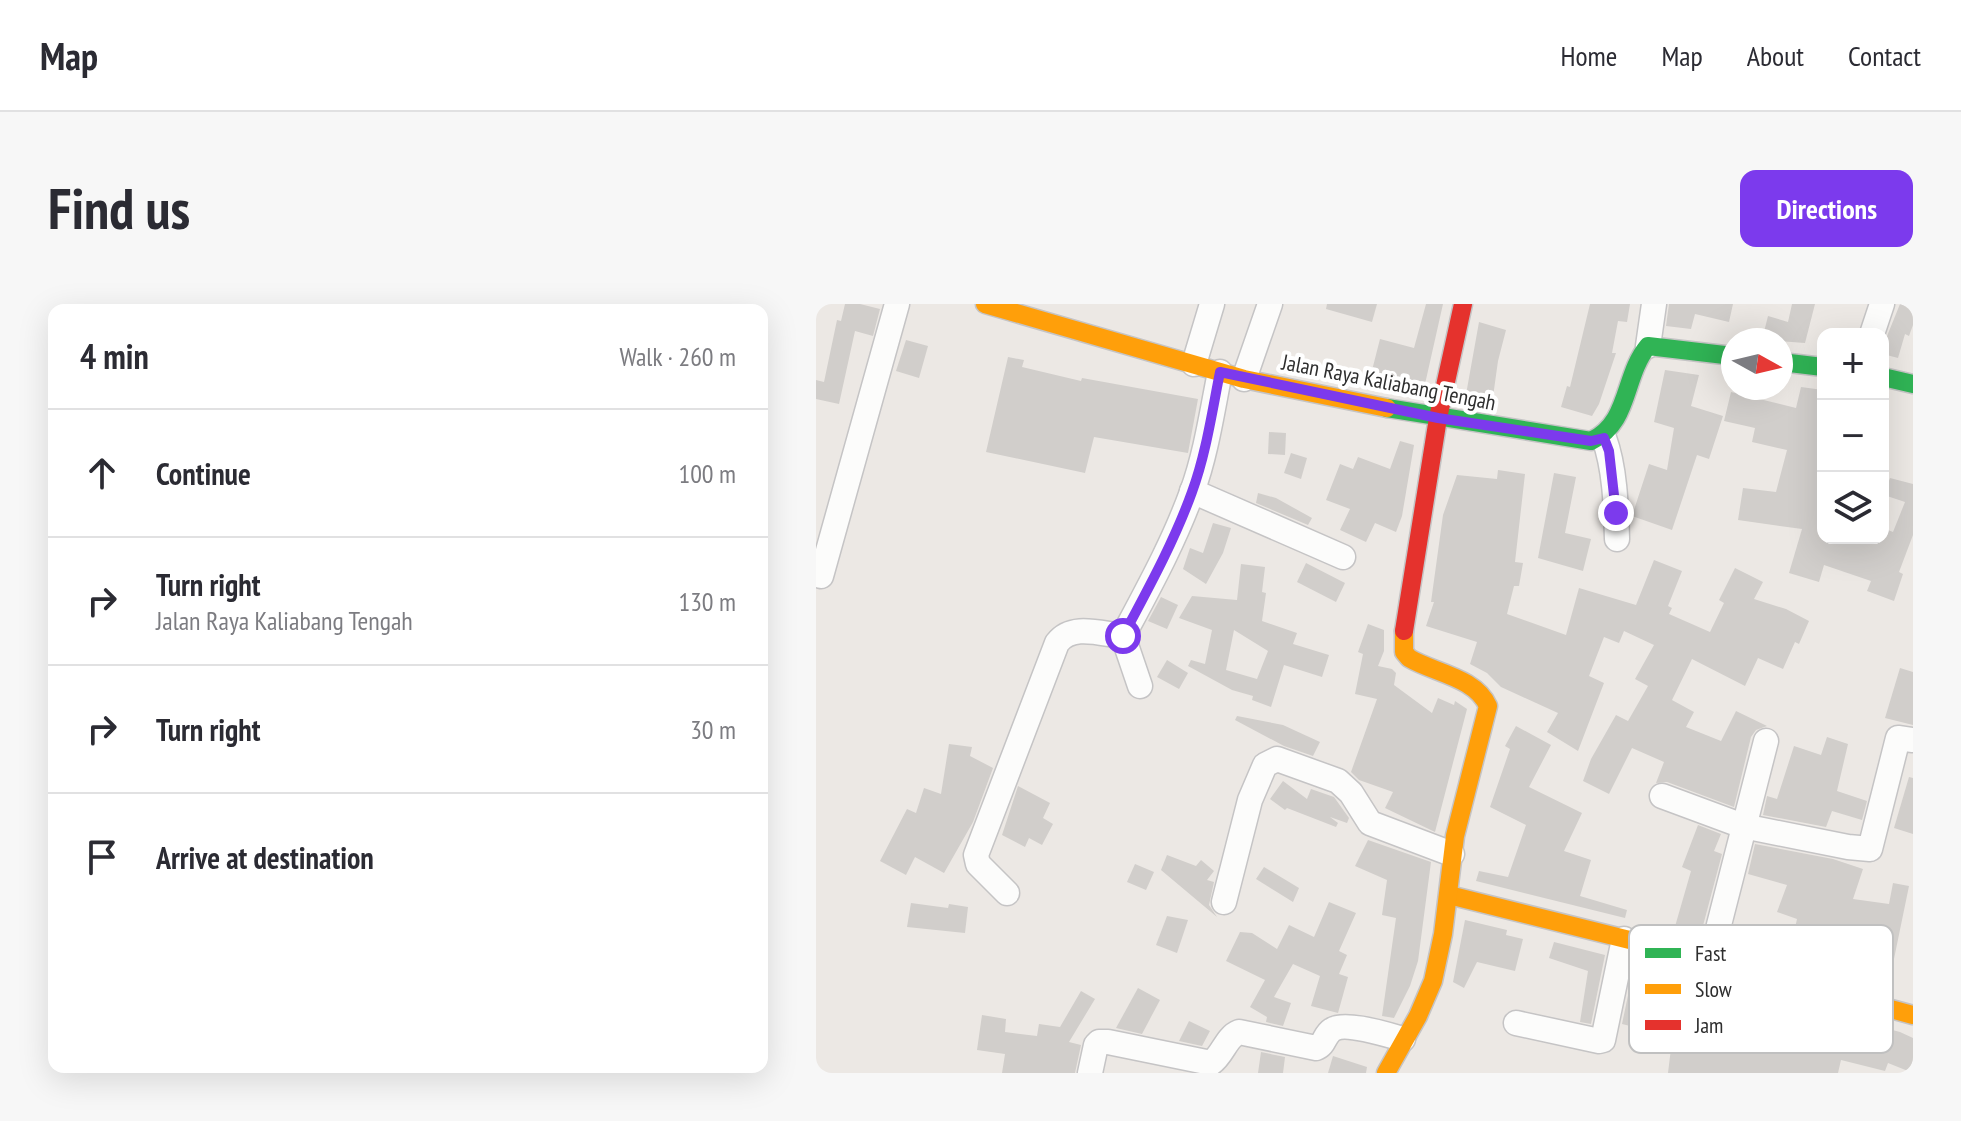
<!DOCTYPE html>
<meta charset="utf-8">
<style>
:root{--surface:#fff;--page:#f7f7f7;--text:#2b2b33;--muted:#7c7c81;--line:#e1e1e2;--accent:#7c3aed}
body{margin:0;font-family:"PT Sans Narrow",sans-serif;background:var(--page);color:var(--text)}
.controls{position:absolute;right:24px;top:24px;display:grid;overflow:hidden;border-radius:16px;box-shadow:0 8px 32px #0002}
.controls button{width:72px;height:72px;display:grid;place-items:center;padding:0;border:0;border-bottom:2px solid var(--line);background:var(--surface);color:var(--text);font:40px sans-serif}
.compass{position:absolute;left:905px;top:24px;width:72px;height:72px;border-radius:50%;background:var(--surface);box-shadow:0 8px 32px #0002;rotate:98deg}
.stop{position:absolute;width:24px;height:24px;margin:-18px;border:6px solid #7c3aed;border-radius:50%;background:#fff}
.stop.end{background:#7c3aed;border-color:#fff;box-shadow:0 2px 8px #0008}
.list{margin:0;padding:0;list-style:none}
h2{display:flex;justify-content:space-between;align-items:center;height:104px;margin:0;padding:0 32px;font-size:34px}
h2 small{font-size:26px;font-weight:400;color:var(--muted)}
.list li{display:grid;grid-template-columns:52px 1fr auto;gap:24px;align-items:center;box-sizing:border-box;height:128px;padding:0 32px;border-top:2px solid var(--line)}
.list b{display:block;font-size:30px;white-space:nowrap}
.list p{margin:0;font-size:26px;white-space:nowrap;color:var(--muted)}
.list em{font-size:26px;font-style:normal;color:var(--muted)}
.icon{flex:none;width:44px;height:44px;fill:none;stroke:currentColor;stroke-width:2;stroke-linecap:round;stroke-linejoin:round}
.map{position:relative;flex:none;width:1097px;height:769px;overflow:hidden;border-radius:16px}
header{display:flex;align-items:center;gap:48px;box-sizing:border-box;height:112px;padding:0 40px;background:var(--surface);border-bottom:2px solid var(--line)}
header strong{font-size:38px}
nav{display:flex;gap:44px;margin-inline-start:auto;font-size:28px}
.intro{display:flex;align-items:center;justify-content:space-between;box-sizing:border-box;height:192px;padding:0 48px}
h1{margin:0;font-size:56px}
.button{padding:20px 36px;border-radius:16px;background:var(--accent);color:#fff;font-size:28px;font-weight:700}
main{display:flex;gap:48px;padding:0 48px}
aside{flex:1;background:var(--surface);border-radius:16px;box-shadow:0 8px 32px #0002}
.map>svg:first-child{display:block}
.building{fill:#d1cecb;fill-rule:evenodd}
.lines{fill:none;stroke-linecap:round;stroke-linejoin:round}
.street-casing{stroke:#c5c4c5;stroke-width:27}
.fast-casing{stroke:#c5c4c5;stroke-width:21}
.slow-casing{stroke:#c5c4c5;stroke-width:21}
.jam-casing{stroke:#c5c4c5;stroke-width:21}
.street{stroke:#fcfcfb;stroke-width:24}
.fast{stroke:#30b455;stroke-width:18}
.slow{stroke:#ff9f0a;stroke-width:18}
.jam{stroke:#e5322d;stroke-width:18}
.route{stroke:#7c3aed;stroke-width:10}
.labels{text-anchor:middle;dominant-baseline:central;stroke-width:8;stroke-linejoin:round;paint-order:stroke}
.street-label{font-size:22px;fill:#2e2e2e;stroke:#fff}
.key{fill:#fff;stroke:#c0c0c0;stroke-width:2}
.key-label{font-size:22px;fill:#2e2e2e}
</style>
<header>
<strong>Map</strong>
<nav><a>Home</a><a>Map</a><a>About</a><a>Contact</a></nav>
</header>
<div class="intro"><h1>Find us</h1><a class="button">Directions</a></div>
<main>
<aside>
<h2>4 min<small>Walk · 260 m</small></h2>
<ul class="list">
<li><svg class="icon" aria-label="ahead" viewBox="0 0 24 24"><path d="M12 20V5M6 11l6-6 6 6"/></svg><div><b>Continue</b></div><em>100 m</em></li>
<li><svg class="icon" aria-label="right" viewBox="0 0 24 24"><path d="M7 20v-9h11M14 6l5 5-5 5"/></svg><div><b>Turn right</b><p>Jalan Raya Kaliabang Tengah</p></div><em>130 m</em></li>
<li><svg class="icon" aria-label="right" viewBox="0 0 24 24"><path d="M7 20v-9h11M14 6l5 5-5 5"/></svg><div><b>Turn right</b></div><em>30 m</em></li>
<li><svg class="icon" aria-label="arrive" viewBox="0 0 24 24"><path d="M6 21V4h12l-3 4 3 4H6"/></svg><div><b>Arrive at destination</b></div></li>
</ul>
</aside>
<div class="map">
<svg width="1097" height="769" viewBox="0 0 1097 769">
<rect width="100%" height="100%" fill="#ece8e4"/>
<!-- building -->
<g class="building">
<polygon points="29,0 44,0 64,5 57,32 39,27 23,100 0,95 0,76 8,78 21,16 25,17"/>
<polygon points="511,0 561,0 556,18 510,5"/>
<polygon points="610,0 627,0 607,89 553,78 564,35 598,44"/>
<polygon points="774,0 814,0 811,18 802,17 796,49 800,49 783,100 776,112 745,103 751,82 754,83"/>
<polygon points="853,0 917,0 913,18 879,10 875,25 850,22"/>
<polygon points="976,0 999,0 989,39 946,36 952,12 972,18"/>
<polygon points="1084,0 1097,0 1097,21 1093,32 1089,30 1082,54 1067,50 1067,42"/>
<polygon points="663,18 690,26 682,57 676,100 649,96"/>
<polygon points="90,36 112,42 103,74 80,67"/>
<polygon points="192,53 208,56 206,63 265,77 266,74 382,95 372,149 278,133 269,169 170,148"/>
<polygon points="849,66 883,71 875,102 907,112 893,155 881,151 856,226 816,212 833,160 851,166 858,124 838,118"/>
<polygon points="985,83 1007,86 1007,234 1067,234 1067,224 1077,228 1089,198 1068,191 1074,174 1097,180 1097,231 1083,268 1087,270 1078,297 1051,287 1055,277 1008,261 1003,278 973,269 986,225 922,216 927,184 960,188 971,146 936,138 939,124 908,117 915,88 980,104"/>
<polygon points="453,128 470,129 469,151 452,150"/>
<polygon points="584,137 598,141 586,212 580,228 559,219 550,238 524,226 534,205 510,196 524,160 537,165 542,153 574,165"/>
<polygon points="475,149 491,154 485,175 468,169"/>
<polygon points="682,166 709,170 699,258 707,259 703,282 698,282 691,310 750,331 763,284 820,301 838,256 866,267 852,302 856,304 853,310 894,328 908,299 903,296 919,264 947,278 938,295 970,305 993,317 983,340 979,338 967,365 942,354 929,382 876,355 856,396 878,408 870,423 905,437 920,407 951,422 940,426 935,433 918,503 851,478 840,479 848,458 816,444 793,490 767,477 775,455 800,411 812,417 832,382 819,375 838,341 808,327 803,339 788,333 773,372 788,379 762,447 731,428 742,409 685,383 671,369 654,360 661,338 610,322 618,298 615,298 627,211 641,171 681,175"/>
<polygon points="738,169 760,173 749,229 775,235 767,267 722,254"/>
<polygon points="442,189 460,194 496,214 492,221 440,199"/>
<polygon points="397,219 415,224 407,249 390,280 367,265 374,244 387,249"/>
<polygon points="490,259 529,279 520,298 481,278"/>
<path d="M425 260 449 263 446 288 450 289 446 317 481 329 477 340 513 351 506 373 468 361 455 403 436 396 437 392 416 386 372 362 375 356 389 360 396 326 363 314 376 292 421 296ZM418 326 452 347 441 375 410 366Z"/>
<polygon points="345,293 362,301 351,325 332,317"/>
<polygon points="552,320 568,326 568,347 562,362 576,365 580,369 578,381 616,409 622,394 638,401 639,397 651,405 619,528 569,504 577,488 543,476 535,468 561,395 539,390 547,350 542,348"/>
<polygon points="351,356 372,369 363,385 341,373"/>
<polygon points="1084,364 1097,368 1097,421 1069,414"/>
<polygon points="421,412 467,421 504,438 497,452 468,442 419,416"/>
<polygon points="700,422 735,441 713,483 766,509 748,547 775,556 764,592 811,606 809,614 660,577 663,567 692,573 710,521 674,503 694,445 689,442"/>
<polygon points="1011,433 1032,440 1021,487 1051,497 1046,516 1016,507 1010,523 947,511 951,492 961,495 978,442 1005,451"/>
<polygon points="133,440 156,443 154,452 177,464 157,518 128,569 99,553 90,571 64,557 91,505 100,509 108,484 125,490"/>
<polygon points="1093,473 1097,474 1097,530 1078,524"/>
<polygon points="467,477 491,495 495,485 518,493 533,514 531,519 514,513 522,519 520,523 471,504 469,506 454,495"/>
<polygon points="202,482 234,499 227,514 237,520 226,541 213,534 209,543 186,531"/>
<polygon points="882,521 905,530 898,547 906,550 884,633 858,626 875,567 866,563"/>
<polygon points="552,536 615,558 602,657 594,682 578,714 566,712 580,614 566,611 571,576 539,562"/>
<polygon points="939,540 1017,555 1047,565 1037,595 1073,600 1077,579 1093,582 1072,684 972,656 981,615 961,608 971,581 932,570"/>
<polygon points="351,551 380,562 385,556 398,567 391,576 398,578 393,601 401,613 345,566"/>
<polygon points="319,560 338,568 330,586 311,578"/>
<polygon points="448,563 483,584 477,598 440,575"/>
<polygon points="513,598 540,609 523,647 531,651 523,670 532,673 522,709 495,702 504,672 477,660 458,693 475,699 467,722 450,718 451,713 434,703 449,676 410,657 424,628 436,629 461,645 473,621 498,633"/>
<polygon points="95,599 132,604 133,600 152,603 149,629 91,623"/>
<polygon points="351,612 372,616 361,649 340,641"/>
<polygon points="649,616 691,626 690,631 707,635 699,667 661,658 648,684 637,678"/>
<polygon points="738,638 789,651 775,720 764,718 772,667 733,654"/>
<polygon points="819,658 873,671 866,700 912,710 916,695 964,706 965,701 1007,710 1008,708 1084,728 1097,734 1097,769 1072,759 1069,767 1025,756 1022,769 852,769 856,736 854,736 855,732 806,720"/>
<polygon points="322,684 344,696 326,730 300,724"/>
<polygon points="265,687 279,695 253,738 265,741 259,769 186,769 189,750 161,746 166,711 190,715 189,728 221,732 223,720 244,723"/>
<polygon points="373,717 394,727 386,742 363,737"/>
<polygon points="445,748 469,753 467,769 442,769"/>
<polygon points="517,752 551,763 550,769 512,769"/>
</g>
<g class="lines">
<!-- street casing -->
<g class="street-casing">
<g id="street">
<polyline points="1056,30 1066,0"/>
<polyline points="832,42 838,0"/>
<polyline points="378,60 396,0"/>
<polyline points="428,75 454,0"/>
<path d="M788 134C799 164 800 202 801 235"/>
<polyline points="376,187 527,253"/>
<polyline points="5,272 81,0"/>
<path d="M324 382 307 332C332 285 358 238 376 188 390 150 396 108 404 68"/>
<polyline points="846,492 927,522 1032,543 1054,545 1082,434 1097,436"/>
<path d="M191 589 162 560 160 551 241 339C256 319 285 330 307 332"/>
<polyline points="408,598 434,496 449,461 461,455 522,477 535,489 554,519 636,550"/>
<polyline points="894,656 950,437"/>
<polyline points="700,719 783,737 787,736 808,635"/>
<path d="M274 769 280 741 283 738H292L395 759C407 751 410 733 423 728L500 744C509 741 508 731 516 726 528 717 572 731 587 735"/>
</g>
</g>
<!-- fast casing -->
<g class="fast-casing">
<g id="fast">
<polyline points="965,58 1007,63"/>
<polyline points="1067,73 1097,80"/>
<path d="M571 104 775 137C814 119 807 72 832 42L917 52"/>
</g>
</g>
<!-- slow casing -->
<g class="slow-casing">
<g id="slow">
<polyline points="169,0 428,75 571,104"/>
<polyline points="633,591 894,656 1097,711"/>
<path d="M570 769 602 712 617 677 627 630 639 532 672 402C659 373 618 369 593 354L588 348V327"/>
</g>
</g>
<!-- jam casing -->
<g class="jam-casing">
<polyline id="jam" points="588,327 622,114 647,0"/>
</g>
<!-- street -->
<use href="#street" class="street"/>
<!-- fast -->
<use href="#fast" class="fast"/>
<!-- slow -->
<use href="#slow" class="slow"/>
<!-- jam -->
<use href="#jam" class="jam"/>
</g>
<g class="lines">
<!-- route -->
<path class="route" d="M307 332C332 285 358 238 376 188 390 150 396 108 404 68L622 114 775 137 788 134 793 147 800 209"/>
</g>
<g class="labels">
<!-- street labels -->
<g class="street-label">
<text transform="translate(573 78) rotate(11)">Jalan Raya Kaliabang Tengah</text>
</g>
</g>
<!-- legend -->
<rect x="813" y="621" width="264" height="128" rx="12" class="key"/>
<rect x="829" y="644" width="36" height="10" fill="#30b455"/>
<rect x="829" y="680" width="36" height="10" fill="#ff9f0a"/>
<rect x="829" y="716" width="36" height="10" fill="#e5322d"/>
<g class="key-label">
<text x="879" y="657">Fast</text>
<text x="879" y="693">Slow</text>
<text x="879" y="729">Jam</text>
</g>
</svg>
<div class="controls">
<button>+</button>
<button>−</button>
<button><svg class="icon" aria-label="layers" viewBox="0 0 24 24"><path d="M12 4l9 5-9 5-9-5zM3 14l9 5 9-5"/></svg></button>
</div>
<svg class="compass" viewBox="-18 -18 36 36"><path d="M0-13l5 13h-10z" fill="#e53935"/><path d="M0 13l5-13h-10z" fill="#7c7c81"/></svg>
<div class="stop" style="left:307px;top:332px"></div>
<div class="stop end" style="left:800px;top:209px"></div>
</div>
</main>
